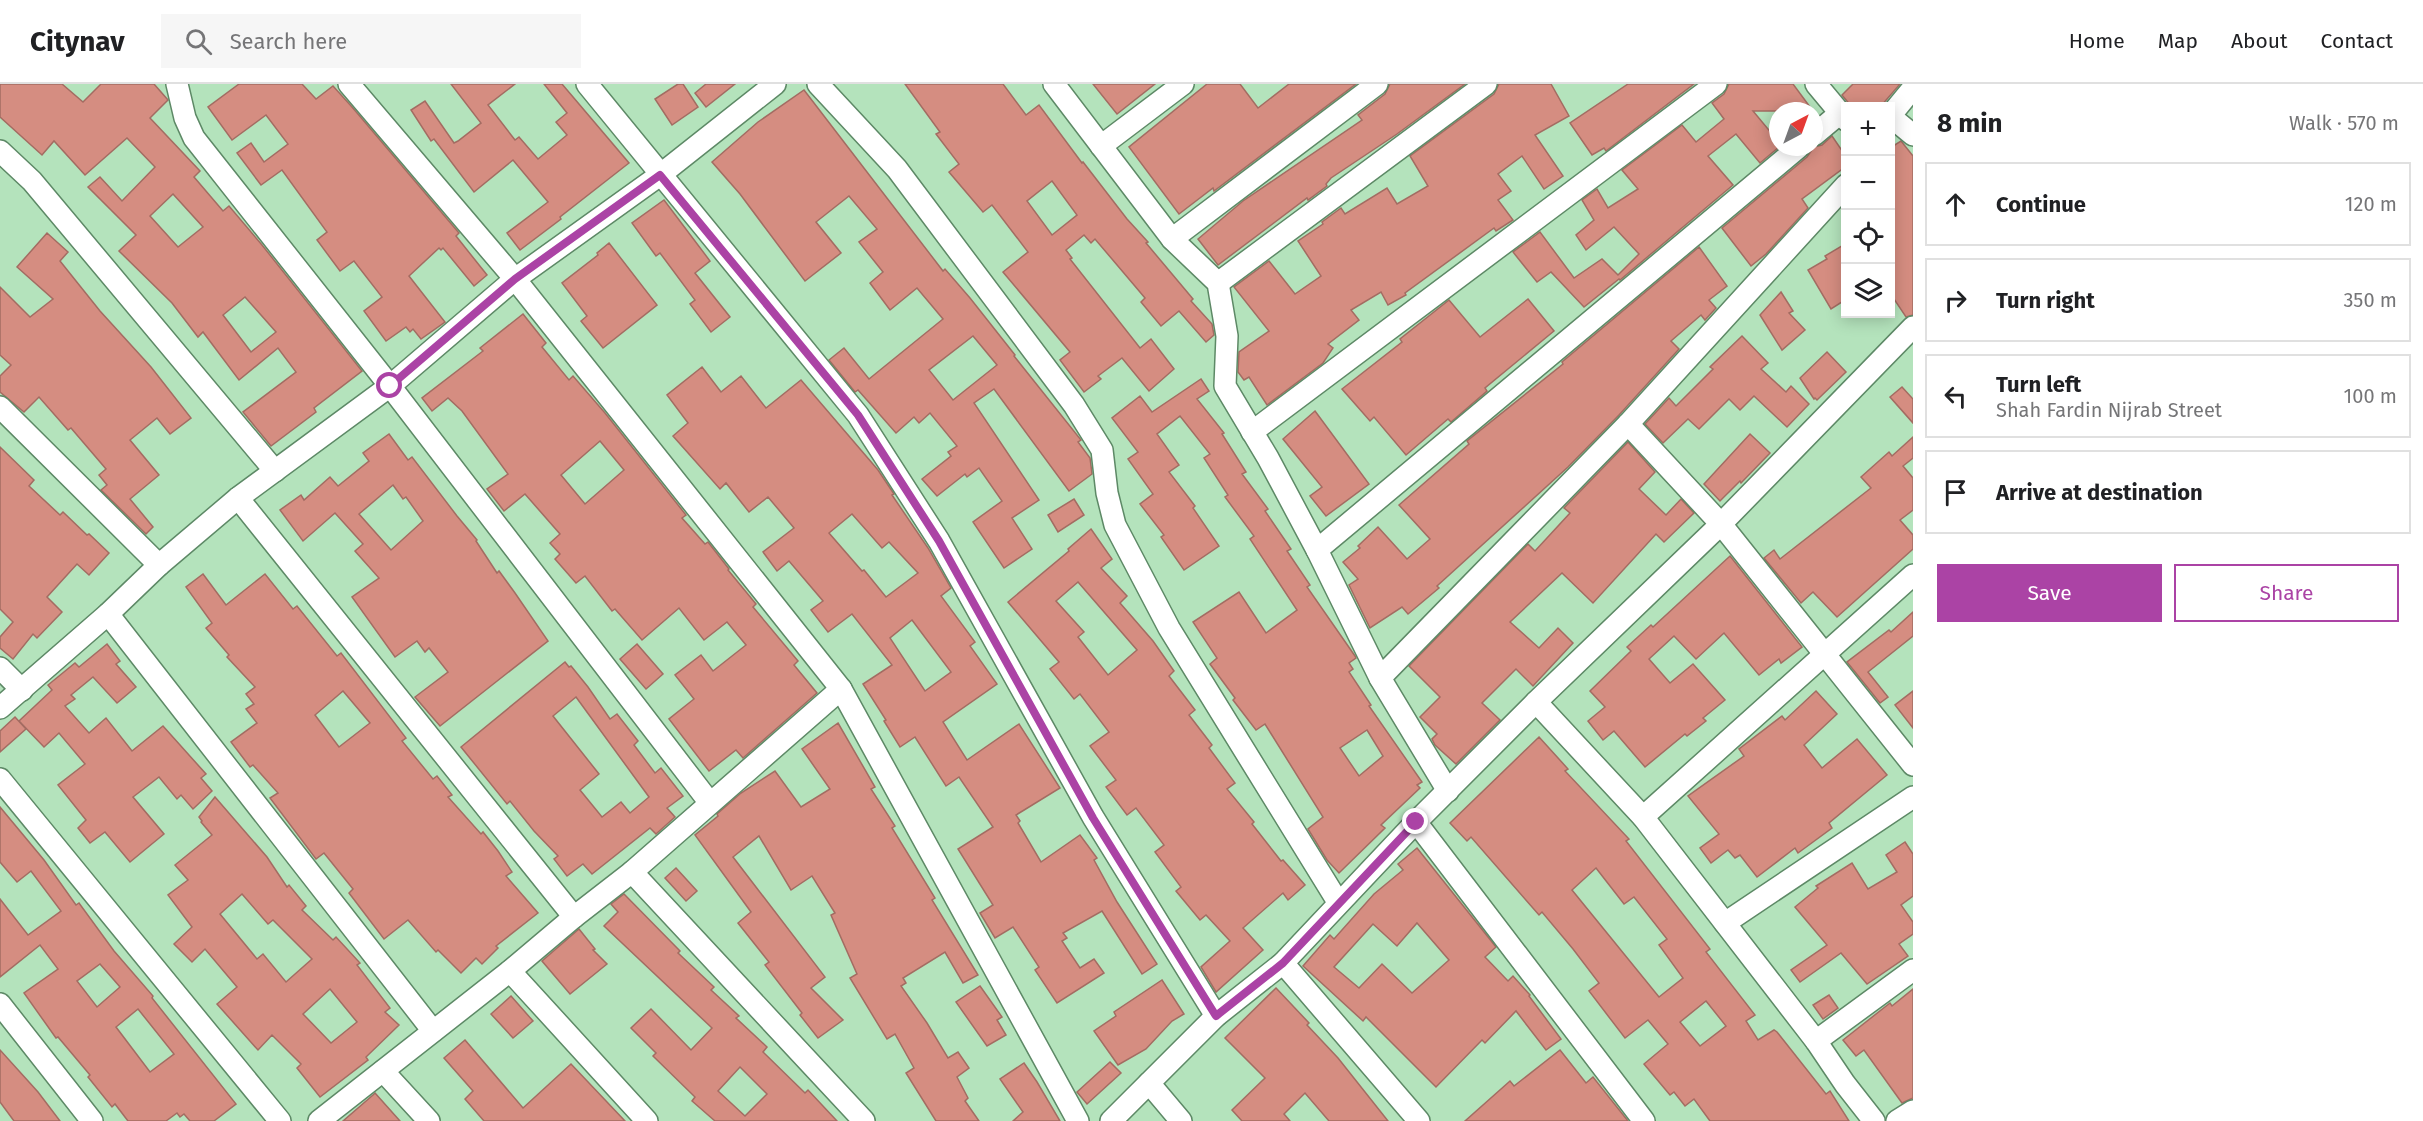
<!DOCTYPE html>
<meta charset="utf-8">
<style>
:root{--surface:#fff;--page:#f6f6f6;--text:#202124;--muted:#757577;--line:#e0e0e0;--accent:#ab43a5}
body{margin:0;font-family:"Fira Sans",sans-serif;background:var(--page);color:var(--text)}
.controls{position:absolute;right:18px;top:18px;display:grid;overflow:hidden;border-radius:0px;box-shadow:0 3px 15px #0003}
.controls button{width:54px;height:54px;display:grid;place-items:center;padding:0;border:0;border-bottom:2px solid var(--line);background:var(--surface);color:var(--text);font:30px sans-serif}
.compass{position:absolute;left:1769px;top:18px;width:54px;height:54px;border-radius:50%;background:var(--surface);box-shadow:0 3px 15px #0003;rotate:41deg}
.stop{position:absolute;width:18px;height:18px;margin:-14px;border:4px solid #ab43a5;border-radius:50%;background:#fff}
.stop.end{background:#ab43a5;border-color:#fff;box-shadow:0 2px 6px #0008}
.list{margin:0;padding:0;list-style:none}
h2{display:flex;justify-content:space-between;align-items:center;height:78px;margin:0;padding:0 24px;font-size:26px}
h2 small{font-size:20px;font-weight:400;color:var(--muted)}
.list li{display:grid;grid-template-columns:39px 1fr auto;gap:18px;align-items:center;box-sizing:border-box;height:84px;margin:0 12px 12px;padding:0 12px;border:2px solid var(--line);border-radius:0px}
.list b{display:block;font-size:22px;white-space:nowrap}
.list p{margin:0;font-size:20px;white-space:nowrap;color:var(--muted)}
.list em{font-size:20px;font-style:normal;color:var(--muted)}
.actions{display:flex;gap:12px;padding:18px 24px}
.actions a{flex:1;padding:14px 0;border:2px solid var(--accent);border-radius:0px;text-align:center;font-size:21px;color:var(--accent)}
.actions .main{background:var(--accent);color:#fff}
.icon{flex:none;width:33px;height:33px;fill:none;stroke:currentColor;stroke-width:2;stroke-linecap:round;stroke-linejoin:round}
.map{position:relative;flex:none;width:1913px;height:1037px;overflow:hidden}
header{display:flex;align-items:center;gap:36px;box-sizing:border-box;height:84px;padding:0 30px;background:var(--surface);border-bottom:2px solid var(--line)}
header strong{font-size:28px}
nav{display:flex;gap:33px;margin-inline-start:auto;font-size:21px}
.search{width:420px;height:54px;background:var(--page);display:flex;align-items:center;gap:15px;box-sizing:border-box;padding:0 21px;border-radius:0px;color:var(--muted);font-size:22px}
main{display:flex}
aside{flex:1;background:var(--surface)}
.map>svg:first-child{display:block}
.building{fill:#d58d81;stroke:#a36c62;stroke-width:1.5;fill-rule:evenodd}
.lines{fill:none;stroke-linecap:round;stroke-linejoin:round}
.street-casing{stroke:#5d8966;stroke-width:24}
.street{stroke:#fff;stroke-width:21}
.route{stroke:#ab43a5;stroke-width:8}
</style>
<header>
<strong>Citynav</strong>
<div class="search"><svg class="icon" aria-label="search" viewBox="0 0 24 24"><circle cx="10" cy="10" r="6"/><path d="M15 15l6 6"/></svg>Search here</div>
<nav><a>Home</a><a>Map</a><a>About</a><a>Contact</a></nav>
</header>
<main>
<div class="map">
<svg width="1913" height="1037" viewBox="0 0 1913 1037">
<rect width="100%" height="100%" fill="#b4e3bc"/>
<!-- building -->
<g class="building">
<path d="M0 0H62L83 18 101 0H154L168 16 150 34 200 87 194 93 223 127 229 122 262 161 362 287 314 324 316 328 271 362 243 328 296 288 278 264 239 296 203 248 198 253 172 219 119 167 136 151 88 103 100 93 122 117 155 83 127 54 85 91 54 57 42 71 0 33ZM173 110 203 143 178 163 150 132ZM245 213 276 248 251 268 223 231Z"/>
<polygon points="239,0 302,0 316,15 333,2 352,23 459,149 456,152 487,191 474,202 443,164 441,166 439,164 409,192 445,238 421,255 413,245 410,248 406,243 386,257 364,227 382,213 354,177 340,187 317,156 327,148 282,86 261,101 237,69 251,59 264,78 288,60 266,31 232,56 208,23"/>
<polygon points="451,0 515,0 488,21 515,56 519,53 538,75 567,51 556,38 567,29 544,0 562,0 629,79 560,133 561,135 520,166 507,149 548,118 513,76 474,108 434,55 431,57 411,26 425,17 454,59 458,57 481,39"/>
<polygon points="678,0 683,0 698,23 672,41 655,15"/>
<polygon points="706,0 735,0 706,23 695,9"/>
<path d="M905 0H1003L1026 31 1039 21 1082 79 1083 78 1127 135 1148 158 1146 159 1193 215 1191 217 1212 240 1214 251 1206 258 1179 227 1161 242 1141 218 1145 214 1123 188 1095 155 1091 159 1084 151 1066 166 1072 174 1070 175 1140 264 1151 255 1174 285 1149 307 1122 274 1098 292 1101 295 1084 308 1060 276 1070 268 1003 188 1028 168 992 121 983 128 949 88 959 80 936 50 940 48ZM1052 97 1077 131 1052 151 1027 117Z"/>
<polygon points="1093,0 1155,0 1117,30"/>
<polygon points="1207,0 1240,0 1258,24 1289,0 1356,0 1214,107 1213,104 1179,130 1129,63"/>
<polygon points="1390,0 1465,0 1397,50 1331,94 1326,100 1327,102 1308,116 1307,114 1218,181 1198,155 1243,117 1362,36 1358,31 1385,10"/>
<polygon points="1499,0 1551,0 1569,32 1535,51 1563,92 1544,105 1522,72 1498,90 1511,107 1498,116 1513,136 1496,147 1494,144 1405,209 1406,211 1388,221 1381,208 1351,226 1359,236 1328,260 1333,264 1323,279 1267,321 1249,293 1244,296 1238,288 1239,268 1269,247 1234,203 1269,177 1295,210 1321,192 1298,157 1323,140 1322,138 1341,124 1345,130 1387,104 1397,120 1428,102 1410,72 1494,10"/>
<polygon points="1628,0 1694,0 1606,67 1604,64 1592,71 1570,39"/>
<polygon points="1729,0 1793,0 1813,27 1753,27 1778,57 1779,63 1760,79 1736,50 1708,72 1733,101 1620,196 1619,195 1584,223 1551,188 1537,198 1513,168 1540,148 1574,194 1602,175 1618,191 1639,170 1614,143 1586,166 1576,151 1594,136 1582,116 1597,105 1608,124 1638,105 1622,86 1682,41 1696,58 1724,35 1712,19 1724,10"/>
<polygon points="1853,0 1900,0 1881,22 1851,22 1842,11"/>
<path d="M804 6 943 187 945 185 970 214 1015 271 1014 272 1081 356 1078 358 1090 374 1092 390 1069 407 994 305 974 319 1039 416 1012 434 1032 465 1004 484 973 438 1002 417 979 384 967 393 965 390 937 412 922 395 951 372 948 368 957 362 930 329 919 339 914 333 896 349 858 306 855 308 829 276 844 264 869 295 943 235 917 204 890 226 870 199 883 188 859 158 877 145 849 112 816 138 841 169 805 197 740 110 712 78 758 38ZM973 252 997 281 953 316 929 286Z"/>
<polygon points="1832,52 1845,71 1845,83 1802,115 1808,124 1766,170 1751,182 1722,144 1807,73 1814,63 1822,61"/>
<polygon points="1901,57 1913,72 1913,231 1906,233 1890,209 1890,64"/>
<polygon points="664,116 710,177 695,189 730,233 711,248 690,220 695,216 660,169 656,172 632,139"/>
<polygon points="47,149 68,168 60,177 100,227 151,283 191,334 170,350 157,334 130,356 159,391 130,415 153,443 146,450 101,406 107,401 99,391 106,385 71,344 68,346 39,313 24,328 0,308 0,292 11,281 0,271 0,203 30,233 53,215 17,183"/>
<polygon points="609,159 657,221 603,264 581,237 587,232 562,199 598,171 597,169"/>
<polygon points="1845,160 1845,216 1831,225 1808,186 1827,175 1825,172"/>
<polygon points="1699,163 1727,202 1709,216 1716,224 1705,236 1701,231 1671,257 1679,265 1619,331 1568,383 1437,502 1439,504 1408,530 1402,523 1370,544 1349,501 1358,495 1343,478 1360,464 1358,462 1378,443 1407,475 1430,455 1399,421 1469,360 1467,357 1563,280 1562,278"/>
<polygon points="1781,208 1793,227 1789,229 1805,246 1782,266 1760,231"/>
<polygon points="1528,215 1554,247 1485,304 1487,307 1451,338 1448,335 1406,371 1374,333 1370,337 1342,305 1402,258 1400,255 1449,216 1480,253"/>
<path d="M523 230 546 259 542 263 569 296 573 292 605 329 686 431 682 434 705 460 708 458 729 485 728 486 756 520 753 523 798 577 794 581 817 609 743 674 736 666 709 687 669 635 694 615 675 591 701 571 713 587 746 561 727 538 704 556 679 524 642 556 615 525 612 527 585 492 576 499 555 475 560 470 550 459 560 450 525 410 504 427 487 405 508 390 462 327 448 314 432 327 422 314 483 267 480 264ZM600 357 624 386 585 420 561 391Z"/>
<polygon points="1742,252 1768,279 1761,285 1786,308 1791,302 1809,320 1787,343 1754,312 1740,326 1729,315 1699,345 1688,335 1663,359 1645,340 1669,314 1676,322 1713,285 1710,283"/>
<polygon points="1827,268 1846,288 1817,316 1815,314 1814,315 1800,294"/>
<path d="M702 283 721 308 741 292 766 324 801 296 878 386 894 410 892 411 928 464 951 504 941 512 975 558 970 562 997 600 943 638 967 676 1019 640 1060 704 1016 731 1020 737 1018 739 1041 778 1080 751 1097 774 1094 776 1117 818 1157 880 1142 890 1102 827 1063 849 1067 854 1062 857 1080 884 1094 875 1104 889 1057 919 1035 886 1039 883 1013 843 995 854 980 829 993 821 958 765 993 743 959 693 946 702 915 653 900 663 884 637 886 636 863 600 892 581 852 530 828 548 811 526 823 517 789 477 777 487 763 468 794 444 768 413 749 428 726 399 720 405 673 352 688 339 667 311ZM852 430 882 464 889 458 918 489 886 513 864 486 862 487 829 449ZM912 536 951 588 925 607 890 554Z"/>
<path d="M1201 295 1209 307 1197 315 1224 349 1222 350 1246 388 1242 390 1268 425 1265 427 1291 465 1287 467 1310 501 1307 503 1355 572 1356 574 1349 579 1353 585 1349 588 1371 621 1369 622 1422 698 1417 701 1420 704 1381 741 1385 744 1339 789 1327 776 1308 745 1323 733 1265 640 1256 646 1233 616 1235 614 1210 580 1217 574 1193 538 1239 508 1266 549 1297 526 1250 455 1254 452 1225 413 1228 411 1204 374 1210 370 1180 332 1157 350 1179 381 1169 388 1195 422 1193 424 1219 462 1184 486 1161 453 1164 451 1140 420 1153 410 1128 375 1138 368 1112 334 1140 312 1152 328ZM1367 646 1383 672 1359 692 1340 664Z"/>
<polygon points="1902,303 1913,315 1913,339 1890,313"/>
<polygon points="1315,327 1369,400 1326,432 1310,412 1322,403 1283,355"/>
<path d="M389 350 408 376 412 373 457 432 477 456 476 457 497 489 499 487 515 509 548 557 440 642 415 613 448 588 429 564 425 568 417 557 395 573 352 513 379 494 355 467 363 460 335 429 303 457 280 426 301 411 304 416 330 393 338 402 369 377 363 369ZM393 401 403 415 406 413 423 437 391 466 359 430Z"/>
<polygon points="1750,350 1770,369 1741,399 1740,397 1720,417 1704,400"/>
<polygon points="1913,353 1913,374 1903,382 1913,394 1913,426 1900,436 1913,451 1913,465 1837,533 1813,508 1801,519 1764,474 1774,466 1780,475 1871,404 1861,393 1889,368 1892,372"/>
<polygon points="1628,358 1655,388 1639,405 1666,431 1681,415 1694,429 1664,458 1656,450 1593,519 1562,489 1510,538 1539,564 1558,544 1573,559 1533,602 1516,585 1482,619 1500,636 1456,680 1435,661 1432,655 1437,650 1420,633 1440,613 1409,582 1528,460 1535,467 1570,429 1564,424"/>
<polygon points="0,363 34,396 29,402 60,431 63,428 87,451 89,450 109,469 89,491 77,480 47,513 62,528 37,554 33,550 13,575 0,564 0,553 13,538 0,525"/>
<polygon points="1074,415 1084,431 1058,448 1048,431"/>
<path d="M1091 445 1112 475 1101 484 1127 512 1120 519 1153 557 1174 587 1169 592 1195 626 1189 631 1212 661 1209 664 1235 699 1227 705 1254 738 1252 740 1281 777 1283 776 1305 801 1288 816 1283 809 1243 844 1263 866 1216 908 1201 883 1230 857 1206 831 1200 836 1176 807 1181 803 1155 768 1164 761 1136 724 1127 731 1106 703 1116 696 1090 662 1109 648 1080 610 1074 615 1050 585 1059 578 1008 518 1069 467 1068 465ZM1078 498 1137 566 1108 591 1078 553 1084 548 1056 517Z"/>
<polygon points="1730,472 1802,563 1781,579 1779,575 1759,591 1724,549 1696,575 1674,552 1649,575 1670,599 1693,580 1725,616 1703,634 1706,637 1687,652 1685,650 1645,683 1614,647 1603,656 1588,637 1605,623 1590,607 1631,567 1627,563 1651,541 1653,543"/>
<path d="M203 490 226 521 265 490 293 525 297 522 337 572 341 569 406 654 402 657 433 695 437 692 452 711 448 713 481 750 483 748 498 767 512 788 506 792 538 829 496 862 498 864 482 880 476 874 461 889 438 866 436 868 408 836 384 855 349 809 353 805 324 769 316 775 270 714 278 709 253 681 250 683 231 658 257 639 246 625 254 620 246 610 255 603 227 573 229 571 206 544 212 539 186 503ZM343 607 370 639 339 663 315 631Z"/>
<polygon points="1913,528 1913,552 1868,588 1888,613 1880,619 1847,578 1889,546 1891,548"/>
<polygon points="107,560 120,577 116,580 136,603 117,619 93,593 71,611 75,615 65,622 89,649 106,634 132,667 163,642 206,690 201,694 212,707 193,725 181,711 177,715 159,693 133,713 164,750 130,778 105,748 90,759 78,744 86,736 58,701 85,680 59,649 44,663 19,637 52,606 48,601 75,579 79,583"/>
<polygon points="637,560 663,590 646,605 620,575"/>
<path d="M565 578 569 583 571 582 588 603 610 635 617 630 638 657 634 661 655 689 661 684 683 712 667 724 675 733 656 750 650 744 592 790 583 780 567 792 554 775 558 772 534 747 510 717 507 720 461 663ZM576 613 649 713 630 729 621 718 602 733 580 706 599 690 553 632Z"/>
<polygon points="1816,607 1837,630 1804,661 1822,684 1857,655 1887,691 1829,739 1832,744 1798,769 1795,764 1757,793 1740,771 1735,774 1728,766 1711,779 1700,764 1719,750 1688,712 1744,672 1739,665 1782,632 1785,636"/>
<polygon points="1913,607 1913,644 1895,621"/>
<polygon points="15,633 26,645 0,668 0,647"/>
<polygon points="838,639 875,703 871,705 895,742 892,744 935,814 932,816 978,891 963,899 945,868 903,894 906,899 901,902 927,939 948,974 958,968 969,984 957,993 968,1014 965,1017 979,1037 936,1037 906,989 914,984 895,950 887,955 850,894 857,890 831,831 835,829 812,792 791,806 759,752 733,773 825,893 811,904 843,936 818,954 800,931 802,929 765,881 769,878 738,839 751,828 695,751 718,732 717,730 741,709 775,687 801,723 830,705 802,665"/>
<path d="M1539 653 1568 685 1565 687 1629 755 1626 757 1710 865 1706 868 1755 931 1746 937 1758 956 1774 946 1777 948 1826 1010 1830 1007 1849 1037H1710L1694 1015 1685 1022 1674 1008 1670 1011 1644 980 1668 960 1648 936 1625 954 1589 907 1599 899 1573 865 1542 828 1539 831 1471 753 1467 757 1450 739ZM1596 784 1624 820 1634 813 1667 855 1659 861 1683 894 1659 913 1572 806ZM1706 917 1726 942 1700 962 1680 938Z"/>
<path d="M215 713 267 773 287 803 289 801 306 822 302 826 333 856 336 853 360 879 357 881 390 924 385 928 399 941 366 973 368 976 320 1013 297 984 301 980 272 951 258 966 217 920 237 903 205 865 192 878 174 860 192 843 168 811 188 796 175 781 212 751 201 738 202 737 199 733ZM242 810 268 840 273 836 312 875 286 898 263 870 257 875 220 830ZM330 905 357 938 331 959 303 930Z"/>
<path d="M0 723 44 776 76 821 79 819 114 867 153 912 152 914 236 1020 214 1037H190L184 1030 180 1033 177 1029 166 1037H128L115 1020 112 1023 88 993 90 991 58 953 56 954 24 909 58 885 40 861 0 893V815L28 851 61 827 31 787 17 798 0 778ZM100 880 120 903 97 923 77 897ZM138 925 174 970 150 988 116 943Z"/>
<polygon points="1905,758 1913,770 1913,812 1901,821 1913,838 1913,850 1899,860 1908,872 1867,900 1841,869 1800,898 1791,886 1827,861 1795,823 1818,804 1816,802 1852,779 1868,805 1897,788 1886,771"/>
<path d="M1417 764 1496 863 1485 873 1508 897 1513 892 1530 911 1529 912 1561 955 1546 966 1516 927 1485 959 1482 956 1436 1003 1366 933 1363 937 1303 882 1330 851 1334 855 1374 810 1403 786 1398 780ZM1417 839 1449 876 1412 909 1382 880 1359 904 1334 883 1373 840 1397 862Z"/>
<polygon points="676,784 697,807 686,817 665,794"/>
<path d="M624 810 680 867 678 869 714 903 711 906 739 932 736 934 767 963 763 968 805 1009 808 1006 837 1037H715L692 1017 695 1013 653 972 656 969 631 944 651 925 691 966 712 944 604 842 618 828 611 820ZM740 983 767 1010 745 1032 718 1007Z"/>
<polygon points="579,845 595,865 593,866 607,880 570,910 542,877"/>
<polygon points="1162,896 1184,930 1172,937 1146,965 1118,981 1094,947 1116,932 1114,928"/>
<polygon points="980,902 1002,933 997,936 1006,951 987,962 956,918"/>
<polygon points="1276,904 1309,939 1307,941 1338,974 1388,1037 1329,1037 1305,1009 1284,1030 1290,1037 1242,1037 1232,1026 1265,994 1225,954"/>
<polygon points="1913,905 1913,1014 1902,1019 1864,966 1856,972 1843,956 1890,919 1892,922"/>
<polygon points="1829,911 1838,924 1823,935 1813,921"/>
<polygon points="511,912 533,937 513,954 491,930"/>
<polygon points="465,956 523,1024 571,980 625,1037 484,1037 465,1015 473,1007 444,974"/>
<polygon points="0,966 38,1008 60,1037 14,1037 0,1018"/>
<polygon points="1560,966 1586,999 1593,993 1628,1037 1465,1037 1510,997 1514,1002"/>
<polygon points="1110,978 1121,989 1087,1020 1077,1008"/>
<polygon points="1024,979 1037,998 1060,1037 1013,1037 1023,1028 1000,995"/>
<polygon points="375,1009 400,1037 343,1037 373,1011"/>
</g>
<g class="lines">
<!-- street casing -->
<g class="street-casing">
<g id="street">
<polyline points="177,0 185,34 194,54 390,302 710,719"/>
<polyline points="349,0 515,195 841,605 1078,1037"/>
<polyline points="587,0 858,331 939,457 1093,733 1216,932"/>
<polyline points="818,0 897,85 1074,321 1102,366 1107,409 1115,441 1169,544 1338,818"/>
<polyline points="1054,0 1172,155 1218,199 1227,252 1225,302 1268,374 1317,466 1380,594 1448,707"/>
<polyline points="1816,0 1846,36"/>
<polyline points="1913,4 1890,32 1913,51"/>
<polyline points="1814,51 1839,30"/>
<polyline points="1101,62 1183,0"/>
<polyline points="0,67 32,97 275,387"/>
<polyline points="1172,155 1377,0"/>
<polyline points="1218,199 1486,0"/>
<polyline points="0,323 159,481"/>
<polyline points="1628,340 1721,440 1913,681"/>
<polyline points="1252,348 1716,0"/>
<polyline points="238,414 574,833"/>
<polyline points="1317,466 1799,63"/>
<polyline points="108,530 433,947"/>
<polyline points="0,584 22,606"/>
<polyline points="1380,594 1628,340 1846,101"/>
<polyline points="1536,618 1643,733 1816,957 1845,1000 1874,1037"/>
<polyline points="0,624 108,530 159,481 238,414 390,302 515,195 660,91 775,0"/>
<polyline points="0,695 280,1037"/>
<polyline points="1643,733 1913,491"/>
<polyline points="1416,738 1644,1037"/>
<polyline points="632,788 864,1037"/>
<polyline points="1725,839 1913,713"/>
<polyline points="1283,879 1419,1037"/>
<polyline points="510,887 647,1037"/>
<polyline points="0,920 92,1037"/>
<polyline points="1816,957 1913,886"/>
<polyline points="383,987 429,1037"/>
<polyline points="1149,999 1181,1037"/>
<polyline points="319,1037 510,887 574,833 632,788 841,605"/>
<polyline points="1111,1037 1216,932 1283,879 1416,738 1536,618 1721,440 1913,243"/>
<polyline points="1897,1037 1913,1027"/>
</g>
</g>
<!-- street -->
<use href="#street" class="street"/>
</g>
<g class="lines">
<!-- route -->
<polyline class="route" points="390,302 515,195 660,91 858,331 939,457 1093,734 1216,932 1283,879 1416,738"/>
</g>
</svg>
<div class="controls">
<button>+</button>
<button>−</button>
<button><svg class="icon" aria-label="locate" viewBox="0 0 24 24"><circle cx="12" cy="12" r="6"/><path d="M12 2v4M12 18v4M2 12h4M18 12h4"/></svg></button>
<button><svg class="icon" aria-label="layers" viewBox="0 0 24 24"><path d="M12 4l9 5-9 5-9-5zM3 14l9 5 9-5"/></svg></button>
</div>
<svg class="compass" viewBox="-18 -18 36 36"><path d="M0-13l5 13h-10z" fill="#e53935"/><path d="M0 13l5-13h-10z" fill="#757577"/></svg>
<div class="stop" style="left:390px;top:302px"></div>
<div class="stop end" style="left:1416px;top:738px"></div>
</div>
<aside>
<h2>8 min<small>Walk · 570 m</small></h2>
<ul class="list">
<li><svg class="icon" aria-label="ahead" viewBox="0 0 24 24"><path d="M12 20V5M6 11l6-6 6 6"/></svg><div><b>Continue</b></div><em>120 m</em></li>
<li><svg class="icon" aria-label="right" viewBox="0 0 24 24"><path d="M7 20v-9h11M14 6l5 5-5 5"/></svg><div><b>Turn right</b></div><em>350 m</em></li>
<li><svg class="icon" aria-label="left" viewBox="0 0 24 24"><path d="M17 20v-9H6M10 6l-5 5 5 5"/></svg><div><b>Turn left</b><p>Shah Fardin Nijrab Street</p></div><em>100 m</em></li>
<li><svg class="icon" aria-label="arrive" viewBox="0 0 24 24"><path d="M6 21V4h12l-3 4 3 4H6"/></svg><div><b>Arrive at destination</b></div></li>
</ul>
<div class="actions"><a class="main">Save</a><a>Share</a></div>
</aside>
</main>
